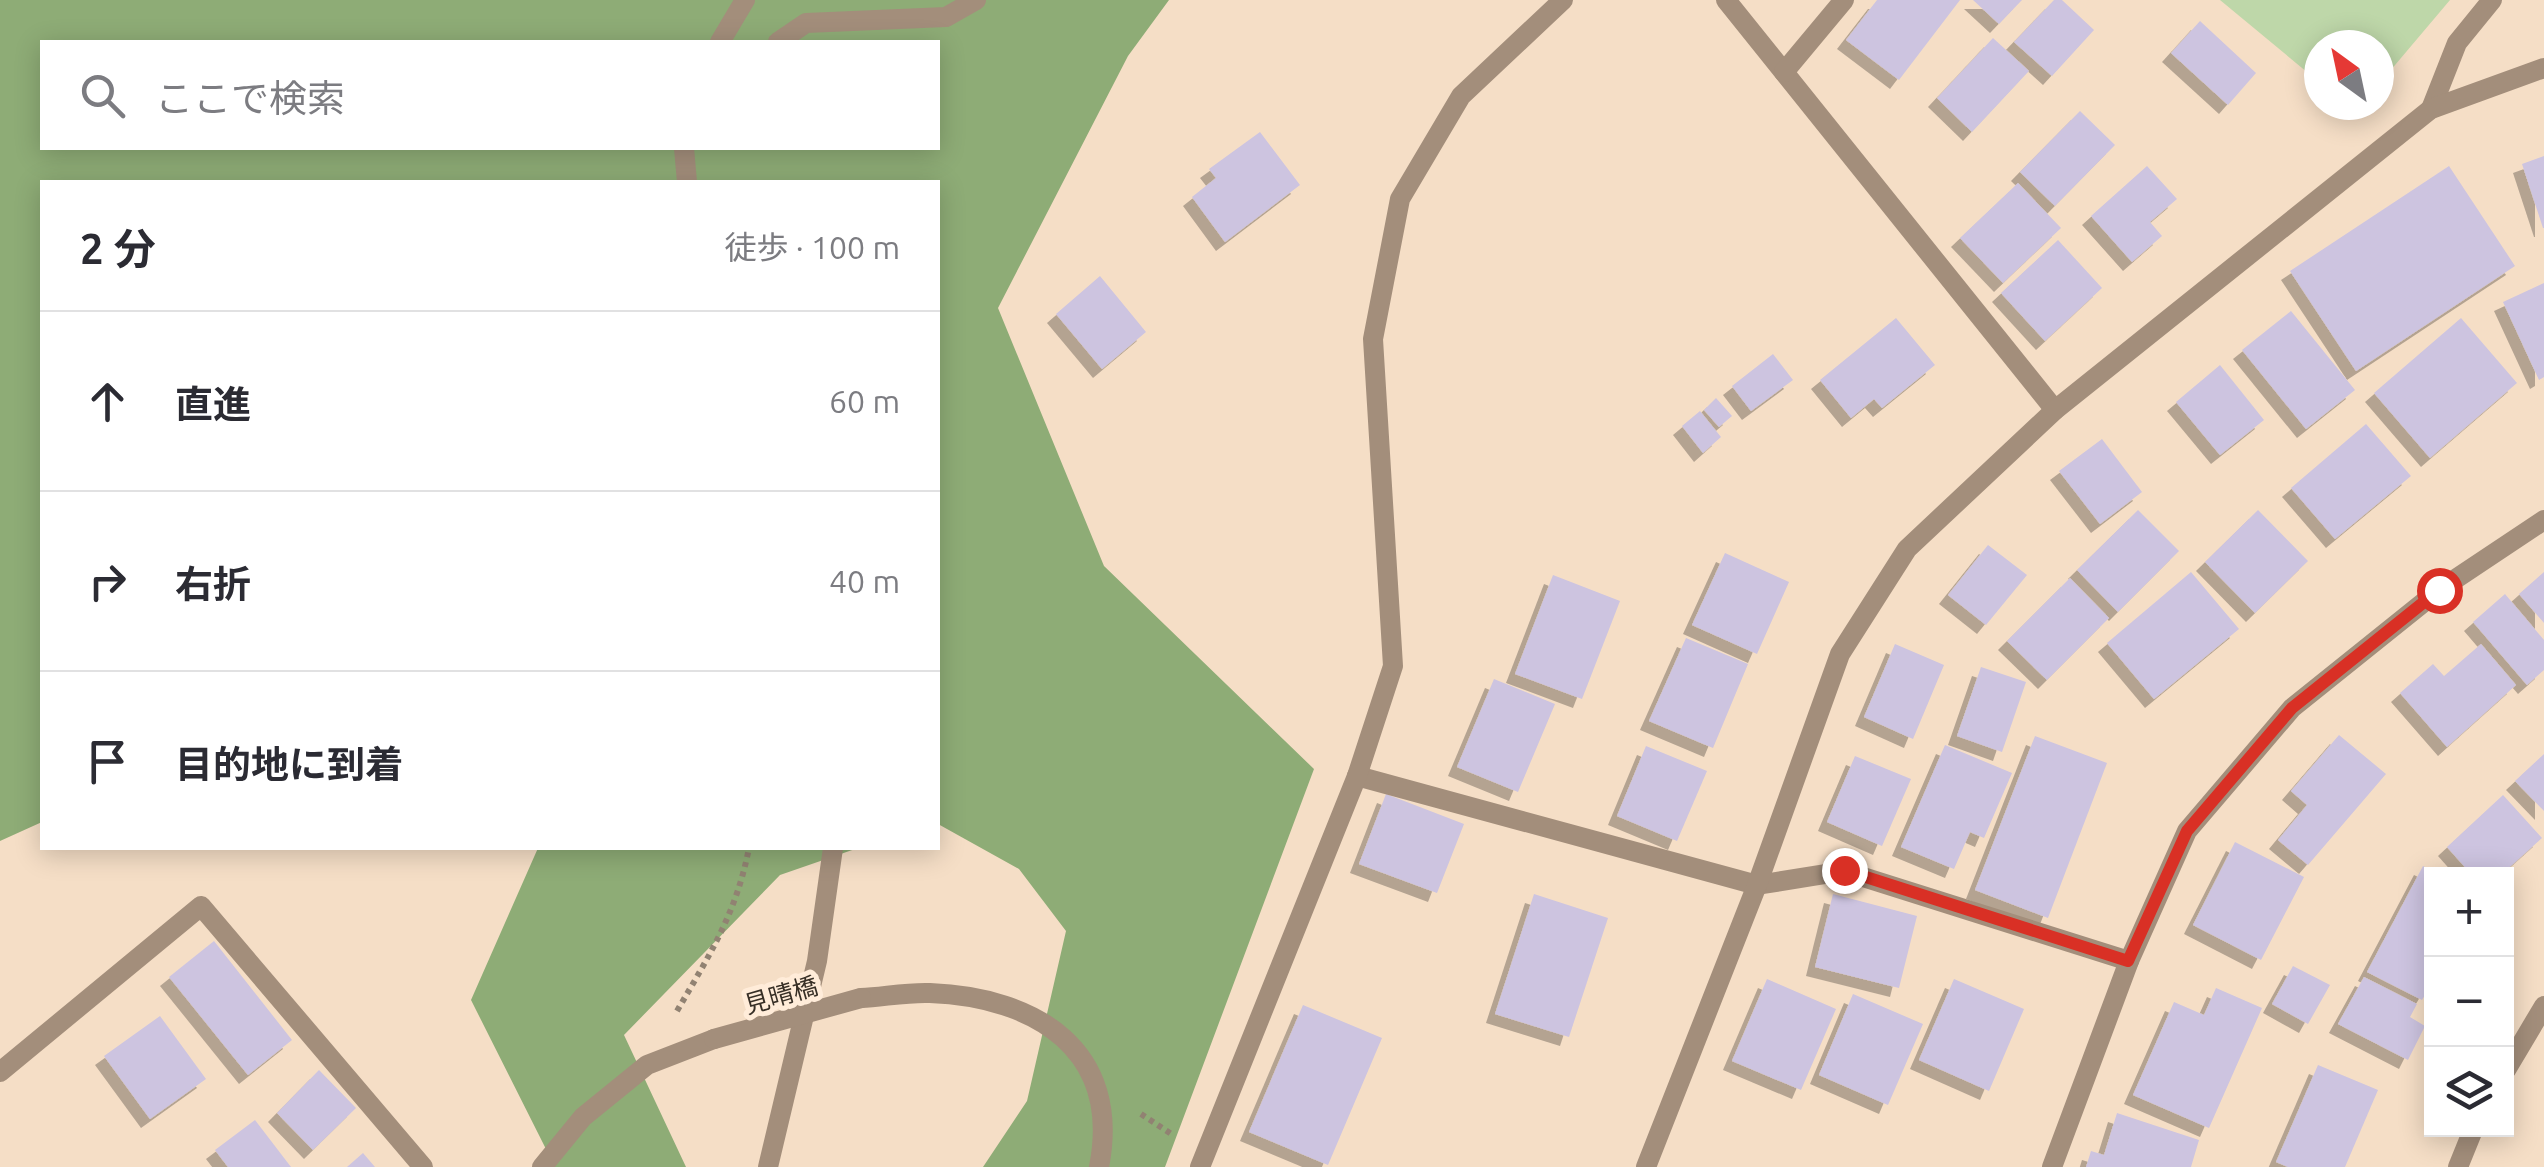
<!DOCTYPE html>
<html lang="ja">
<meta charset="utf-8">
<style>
:root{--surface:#fff;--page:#f7f7f7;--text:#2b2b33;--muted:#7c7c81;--line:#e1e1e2}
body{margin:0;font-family:Ubuntu,"Noto Sans JP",sans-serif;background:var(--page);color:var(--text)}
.controls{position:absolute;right:30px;bottom:30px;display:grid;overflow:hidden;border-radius:0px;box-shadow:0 5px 25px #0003}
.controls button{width:90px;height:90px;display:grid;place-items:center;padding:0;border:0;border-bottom:2px solid var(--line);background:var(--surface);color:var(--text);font:50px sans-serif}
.compass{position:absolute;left:2304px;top:30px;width:90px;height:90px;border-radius:50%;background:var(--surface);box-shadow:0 5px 25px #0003;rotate:327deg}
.stop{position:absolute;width:30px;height:30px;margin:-22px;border:8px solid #d93025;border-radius:50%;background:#fff}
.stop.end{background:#d93025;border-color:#fff;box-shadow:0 2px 10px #0008}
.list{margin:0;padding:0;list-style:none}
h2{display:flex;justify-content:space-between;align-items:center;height:130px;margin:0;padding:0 40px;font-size:42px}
h2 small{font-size:32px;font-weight:400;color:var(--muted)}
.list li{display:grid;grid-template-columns:65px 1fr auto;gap:30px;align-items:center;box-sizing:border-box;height:180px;padding:0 40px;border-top:2px solid var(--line)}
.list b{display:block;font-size:38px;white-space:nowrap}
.list em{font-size:32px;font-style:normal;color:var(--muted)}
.icon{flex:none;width:55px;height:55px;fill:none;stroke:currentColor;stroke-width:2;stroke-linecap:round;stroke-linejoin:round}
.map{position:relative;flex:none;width:2544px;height:1167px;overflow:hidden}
.search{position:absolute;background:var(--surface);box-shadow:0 5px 25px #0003;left:40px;top:40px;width:900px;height:110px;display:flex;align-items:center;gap:25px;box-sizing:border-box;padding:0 35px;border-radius:0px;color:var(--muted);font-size:38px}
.panel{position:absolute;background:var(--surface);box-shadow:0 5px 25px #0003;left:40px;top:180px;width:900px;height:670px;border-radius:0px}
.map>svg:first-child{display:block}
.green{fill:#bed7a9}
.forest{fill:#8eac76;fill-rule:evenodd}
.building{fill:#cdc4e0;filter:url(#shadow)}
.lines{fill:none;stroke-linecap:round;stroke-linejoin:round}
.path{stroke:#918272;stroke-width:6;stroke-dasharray:5 5;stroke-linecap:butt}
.minor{stroke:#a38e7b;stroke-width:20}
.tertiary{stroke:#a38e7b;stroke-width:20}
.tertiary-bridge{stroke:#a38e7b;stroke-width:20}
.route{stroke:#d93025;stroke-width:12}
.labels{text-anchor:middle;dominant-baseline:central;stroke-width:10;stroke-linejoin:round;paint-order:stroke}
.street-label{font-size:25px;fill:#372f26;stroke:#ffecd9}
</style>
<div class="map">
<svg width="2544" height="1167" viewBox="0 0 2544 1167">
<defs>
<filter id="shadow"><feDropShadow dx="-9" dy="9" stdDeviation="0" flood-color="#0004"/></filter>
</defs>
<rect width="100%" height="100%" fill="#f5dec6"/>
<!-- green -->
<polygon class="green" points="2220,0 2450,0 2379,84 2379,45 2319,45 2319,82"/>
<!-- forest -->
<g class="forest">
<path d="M0 0H1169L1128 56 998 308 1104 566 1314 769 1165 1167H983L1027 1101 1066 931 1019 869 938 824V182H42V822L0 841ZM42 42H938V148H42Z"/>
<polygon points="538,848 858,848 780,875 624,1035 686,1167 555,1167 471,1000"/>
</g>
<!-- building -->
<g class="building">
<polygon points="1877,0 1960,0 1899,80 1846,40"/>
<polygon points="1973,0 2022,0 1999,24"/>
<polygon points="2054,0 2062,0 2094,30 2052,76 2014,42"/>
<polygon points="2200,21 2256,73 2228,105 2171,53"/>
<polygon points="1993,38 2029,71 1972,132 1937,98"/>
<polygon points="2080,111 2115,145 2055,206 2020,172"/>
<polygon points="1260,132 1300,185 1225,242 1192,197 1216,178 1209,169"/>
<polygon points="2544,156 2544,228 2543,228 2522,164"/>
<polygon points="2147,166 2177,199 2150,222 2162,236 2132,262 2091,216"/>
<polygon points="2449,166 2515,266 2356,371 2290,271"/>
<polygon points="2018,183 2061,228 2003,283 1960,238"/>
<polygon points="2058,240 2102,288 2045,341 2001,293"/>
<polygon points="1100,276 1146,332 1102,369 1056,314"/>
<polygon points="2544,283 2544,377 2539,380 2503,302"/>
<polygon points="2291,311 2355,390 2306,429 2242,350"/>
<polygon points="1896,318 1935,365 1882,408 1874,399 1851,418 1820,380"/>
<polygon points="2461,318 2517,383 2430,458 2374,393"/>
<polygon points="1773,354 1793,380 1751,411 1732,386"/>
<polygon points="2220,365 2264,420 2220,455 2176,402"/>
<polygon points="1716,398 1732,416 1719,427 1704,410"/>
<polygon points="1700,411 1721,437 1703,453 1682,426"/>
<polygon points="2366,424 2411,476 2335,539 2291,488"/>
<polygon points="2102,439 2142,492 2100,524 2059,471"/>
<polygon points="2138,510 2179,551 2118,612 2077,570"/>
<polygon points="2258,510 2308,561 2255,613 2205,562"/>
<polygon points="1988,545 2027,575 1986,625 1948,595"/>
<polygon points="1725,553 1789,582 1757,654 1692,625"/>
<polygon points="2191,572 2239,629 2154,699 2107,643"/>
<polygon points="2544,572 2544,623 2519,594"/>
<polygon points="1553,575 1620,601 1582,699 1515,674"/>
<polygon points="2070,578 2109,618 2047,680 2007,641"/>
<polygon points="2505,594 2544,640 2544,670 2527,685 2473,622"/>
<polygon points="1686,638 1748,664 1713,748 1649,721"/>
<polygon points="1895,644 1944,665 1913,739 1864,717"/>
<polygon points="2481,644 2516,685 2447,747 2400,693 2433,664 2444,676"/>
<polygon points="1981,667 2026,682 2002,752 1957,736"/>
<polygon points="1494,679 1555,704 1518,792 1457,767"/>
<polygon points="2339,735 2386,774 2308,865 2278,840 2307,805 2291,791"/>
<polygon points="2035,736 2107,763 2048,918 1975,890"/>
<polygon points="1945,745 2012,773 1984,838 1970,832 1954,869 1901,847"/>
<polygon points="1646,746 1707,771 1677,841 1617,816"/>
<polygon points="2544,754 2544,811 2515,781"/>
<polygon points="1855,756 1911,779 1882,846 1827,822"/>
<polygon points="1386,794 1464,824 1437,893 1359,864"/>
<polygon points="2503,795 2542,838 2502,874 2471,874 2447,847"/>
<polygon points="2235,842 2304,877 2261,960 2193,925"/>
<polygon points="2423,866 2439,874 2432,874 2432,983 2422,1000 2367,972"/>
<polygon points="1534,894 1608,918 1569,1037 1495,1014"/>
<polygon points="1833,894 1917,916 1899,988 1815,967"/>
<polygon points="214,941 292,1040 248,1075 169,977"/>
<polygon points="2293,966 2330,985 2308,1024 2272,1004"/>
<polygon points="2364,977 2417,1004 2410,1017 2425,1026 2408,1060 2338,1024"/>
<polygon points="1767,979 1836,1009 1801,1090 1732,1061"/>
<polygon points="1954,979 2024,1009 1989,1091 1919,1060"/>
<polygon points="2216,988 2262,1008 2209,1128 2133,1095 2174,1002 2204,1015"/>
<polygon points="1853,994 1923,1024 1888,1105 1819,1075"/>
<polygon points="1303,1005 1382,1038 1328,1165 1249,1132"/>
<polygon points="160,1016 206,1079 150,1119 104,1056"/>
<polygon points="2318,1065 2378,1090 2345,1167 2288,1167 2276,1162"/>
<polygon points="319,1070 356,1108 313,1150 277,1113"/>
<polygon points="2117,1113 2199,1140 2191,1167 2086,1167 2091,1151 2104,1155"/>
<polygon points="255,1120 291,1167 228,1167 215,1150"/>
<polygon points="363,1153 375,1167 347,1167"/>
</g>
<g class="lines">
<!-- path -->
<g class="path">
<path d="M677 1011C710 954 736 914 749 848"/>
<polyline points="1141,1114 1173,1135"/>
</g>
<!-- minor -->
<g class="minor">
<polyline points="1726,0 2055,410"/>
<polyline points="778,42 806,23 946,17 976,0"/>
<polyline points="1784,72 1844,0"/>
<polyline points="2431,109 2457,43 2492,0"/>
<polyline points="1357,776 1757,885 1844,871 2129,961"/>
<polyline points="2506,1070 2544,1006"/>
<polyline points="0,1072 201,906 423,1167"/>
<polyline points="1200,1167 1357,776 1393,666 1373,339 1400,199 1461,96 1563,0"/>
<polyline points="1646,1167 1757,885 1840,654 1907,549 2055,410 2431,109 2544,68"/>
<polyline points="2052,1167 2129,961 2187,831 2292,708 2439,590 2544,520"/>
<polyline points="2458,1167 2473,1130"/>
</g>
<!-- tertiary -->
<g class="tertiary">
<polyline points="720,42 745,0"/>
<polyline points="684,148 687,182"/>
<path d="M861 998C883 997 907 992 930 993 1036 997 1122 1050 1099 1167"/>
<polyline points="542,1167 583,1117 647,1065 714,1039"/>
<polyline points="768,1167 817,961 833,848"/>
</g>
<!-- tertiary-bridge -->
<polyline class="tertiary-bridge" points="714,1039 861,998"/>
</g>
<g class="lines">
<!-- route -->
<polyline class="route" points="1844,870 2128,961 2187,831 2292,708 2439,590"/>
</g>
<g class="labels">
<!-- street labels -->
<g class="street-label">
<text transform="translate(781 995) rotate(-16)">見晴橋</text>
</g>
</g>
</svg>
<div class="controls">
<button>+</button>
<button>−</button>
<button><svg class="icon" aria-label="layers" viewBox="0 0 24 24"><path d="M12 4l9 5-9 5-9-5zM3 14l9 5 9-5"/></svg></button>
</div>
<svg class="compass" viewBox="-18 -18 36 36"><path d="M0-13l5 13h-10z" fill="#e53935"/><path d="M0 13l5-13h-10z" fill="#7c7c81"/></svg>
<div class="stop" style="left:2439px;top:590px"></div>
<div class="stop end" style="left:1844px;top:870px"></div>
<div class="search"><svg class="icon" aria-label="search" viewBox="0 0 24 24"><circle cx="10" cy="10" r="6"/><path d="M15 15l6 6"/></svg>ここで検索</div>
<section class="panel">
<h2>2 分<small>徒歩 · 100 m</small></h2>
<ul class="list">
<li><svg class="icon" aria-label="ahead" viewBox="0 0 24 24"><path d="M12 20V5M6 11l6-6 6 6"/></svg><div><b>直進</b></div><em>60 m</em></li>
<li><svg class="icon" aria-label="right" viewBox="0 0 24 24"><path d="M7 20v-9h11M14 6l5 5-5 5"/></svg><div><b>右折</b></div><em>40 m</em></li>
<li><svg class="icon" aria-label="arrive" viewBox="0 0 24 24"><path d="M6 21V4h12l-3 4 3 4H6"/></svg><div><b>目的地に到着</b></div></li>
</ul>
</section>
</div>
